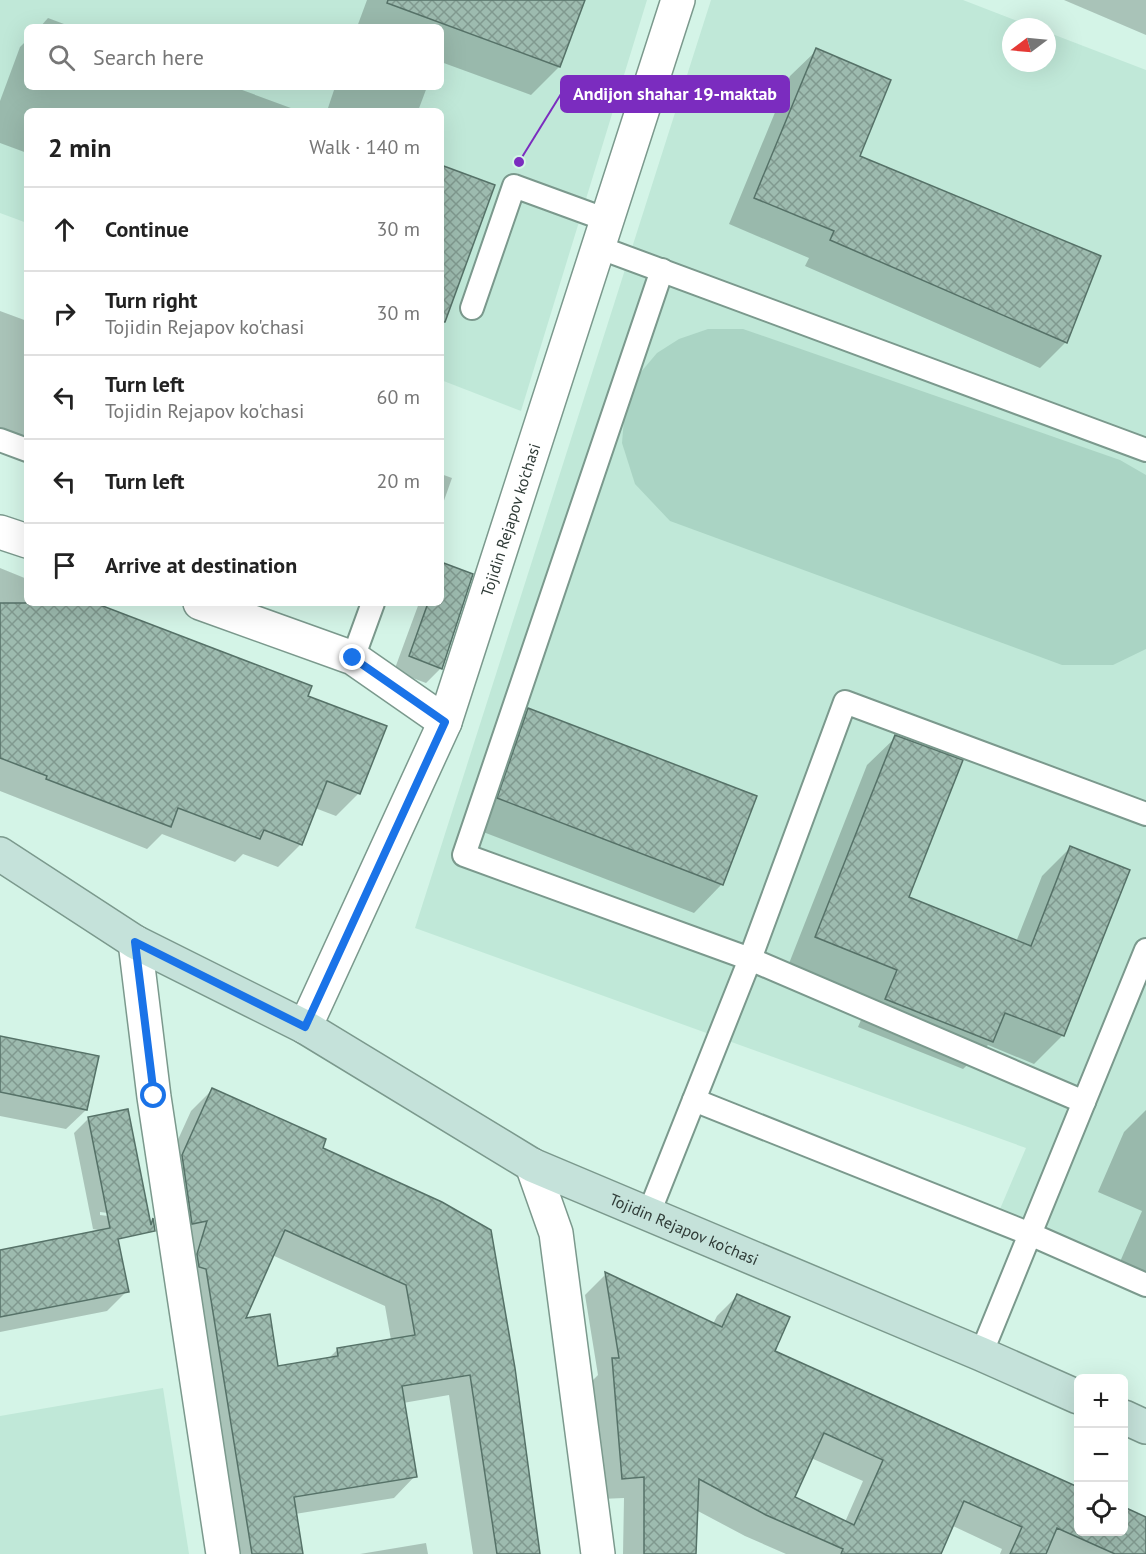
<!DOCTYPE html>
<meta charset="utf-8">
<style>
:root{--surface:#fff;--page:#f2f2f2;--text:#222;--muted:#767676;--line:#e0e0e0}
body{margin:0;font-family:"PT Sans",sans-serif;background:var(--page);color:var(--text)}
.controls{position:absolute;right:18px;bottom:18px;display:grid;overflow:hidden;border-radius:9px;box-shadow:0 6px 24px #0002}
.controls button{width:54px;height:54px;display:grid;place-items:center;padding:0;border:0;border-bottom:2px solid var(--line);background:var(--surface);color:var(--text);font:30px sans-serif}
.compass{position:absolute;left:1002px;top:18px;width:54px;height:54px;border-radius:50%;background:var(--surface);box-shadow:0 6px 24px #0002;rotate:254deg}
.stop{position:absolute;width:18px;height:18px;margin:-14px;border:4px solid #1a73e8;border-radius:50%;background:#fff}
.stop.end{background:#1a73e8;border-color:#fff;box-shadow:0 2px 6px #0008}
.list{margin:0;padding:0;list-style:none}
h2{display:flex;justify-content:space-between;align-items:center;height:78px;margin:0;padding:0 24px;font-size:26px}
h2 small{font-size:20px;font-weight:400;color:var(--muted)}
.list li{display:grid;grid-template-columns:39px 1fr auto;gap:18px;align-items:center;box-sizing:border-box;height:84px;padding:0 24px;border-top:2px solid var(--line)}
.list b{display:block;font-size:22px;white-space:nowrap}
.list p{margin:0;font-size:20px;white-space:nowrap;color:var(--muted)}
.list em{font-size:20px;font-style:normal;color:var(--muted)}
.icon{flex:none;width:33px;height:33px;fill:none;stroke:currentColor;stroke-width:2;stroke-linecap:round;stroke-linejoin:round}
.map{position:relative;flex:none;width:1146px;height:1554px;overflow:hidden}
.search{position:absolute;background:var(--surface);box-shadow:0 6px 24px #0002;left:24px;top:24px;width:420px;height:66px;display:flex;align-items:center;gap:15px;box-sizing:border-box;padding:0 21px;border-radius:9px;color:var(--muted);font-size:22px}
.panel{position:absolute;background:var(--surface);box-shadow:0 6px 24px #0002;left:24px;top:108px;width:420px;height:498px;border-radius:9px}
.map>svg:first-child{display:block}
.built{fill:#c0e8d8;fill-rule:evenodd}
.pitch{fill:#aad4c4}
.shadow{fill:#0003;fill-rule:evenodd}
.building{fill:url(#building-cross-hatch);stroke:#567268;stroke-width:1.5;fill-rule:evenodd}
.lines{fill:none;stroke-linecap:round;stroke-linejoin:round}
.lane-casing{stroke:#7b998d;stroke-width:26}
.street-casing{stroke:#7b998d;stroke-width:36}
.secondary-casing{stroke:#7b998d;stroke-width:36}
.lane{stroke:#fff;stroke-width:22}
.street{stroke:#fff;stroke-width:33}
.secondary{stroke:#c5e2da;stroke-width:33}
.route{stroke:#1a73e8;stroke-width:8}
.labels{text-anchor:middle;dominant-baseline:central;stroke-width:4.5;stroke-linejoin:round;paint-order:stroke}
.street-label{font-size:16px;fill:#2e3a36;stroke:#d4f4e7}
.leader{fill:none;stroke:#7b2cbf;stroke-width:2}
.callout-dot{fill:#7b2cbf;stroke:#d4f4e7;stroke-width:2}
.callout{fill:#7b2cbf;stroke:#7b2cbf;stroke-width:2}
.callout-label{font-size:18px;text-anchor:middle;font-weight:bold;fill:#fff}
</style>
<div class="map">
<svg width="1146" height="1554" viewBox="0 0 1146 1554">
<defs>
<pattern id="building-cross-hatch" width="8" height="8" patternUnits="userSpaceOnUse" patternTransform="scale(1.5)"><rect width="8" height="8" fill="#9dbbaf"/><path d="M0 0l8 8M0 8l8-8" fill="none" stroke="#80998f"/></pattern>
</defs>
<rect width="100%" height="100%" fill="#d4f4e7"/>
<!-- built -->
<g class="built">
<path d="M0 0H647L521 411 441 380V111H27V223L0 213ZM27 27H441V87H27Z"/>
<polygon points="711,0 963,0 1033,27 1011,27 1011,63 1047,63 1047,32 1146,70 1146,1279 997,1216 1026,1148 415,928"/>
<polygon points="163,1388 189,1554 0,1554 0,1416"/>
</g>
<!-- pitch -->
<polygon class="pitch" points="708,329 743,329 1120,460 1146,475 1146,649 1113,665 1062,665 670,521 635,484 622,443 625,406 635,379 657,353 679,339"/>
<!-- shadow -->
<g class="shadow">
<polygon points="367,0 582,0 559,67 531,95 441,62 441,27 357,27"/>
<polygon points="1064,0 1146,0 1146,35"/>
<polygon points="48,18 72,27 40,27"/>
<polygon points="27,40 27,87 234,87 299,111 27,111 27,153 0,143 0,101 20,47"/>
<polygon points="817,50 858,157 1066,342 1040,368 805,266 809,258 729,224 790,76"/>
<polygon points="335,87 427,87 418,111 327,111"/>
<polygon points="0,311 27,321 27,449 0,439"/>
<polygon points="441,474 452,478 441,509"/>
<polygon points="441,567 441,668 426,683 394,671 419,603 441,603"/>
<polygon points="0,568 27,579 27,603 91,603 307,696 359,793 336,816 315,808 301,844 278,867 243,854 235,862 162,834 147,849 0,791"/>
<polygon points="529,710 722,884 694,913 470,827 500,738"/>
<polygon points="896,737 907,898 1016,942 1042,876 1070,848 1128,871 1062,1036 1034,1064 988,1045 963,1069 858,1027 870,999 788,966 867,765"/>
<polygon points="0,1037 86,1110 66,1129 0,1116"/>
<path d="M212 1090 321 1149 442 1203 539 1554H473L449 1395 403 1403 415 1476 394 1498 295 1514 302 1554H228L161 1177 191 1111ZM272 1255 385 1306 391 1340 338 1349 327 1360 277 1368 243 1320Z"/>
<polygon points="1146,1110 1146,1284 1116,1271 1142,1211 1098,1192 1124,1132"/>
<path d="M127 1111 148 1220 133 1234 115 1232 127 1291 107 1311 0 1332V1251L102 1231 93 1229 74 1133 89 1118ZM100 1212 132 1216V1219L100 1215Z"/>
<path d="M606 1274 713 1324 717 1316 738 1295 773 1351 1078 1488V1532H1124V1508L1133 1513 1146 1524V1554H1000L1002 1549 953 1526 940 1554H786L745 1536 696 1510 694 1554H623L624 1498 601 1499 592 1381 598 1375 585 1295ZM811 1458 863 1481 845 1522 793 1498Z"/>
<polygon points="426,1543 428,1554 360,1554"/>
</g>
<!-- building -->
<g class="building">
<polygon points="388,0 585,0 560,67 387,3"/>
<polygon points="816,48 891,80 860,156 1101,256 1067,343 830,240 834,231 754,198"/>
<polygon points="441,165 495,185 445,322 441,322"/>
<polygon points="441,562 473,574 442,669 409,656 428,603 441,603"/>
<polygon points="0,603 95,603 312,686 308,696 387,726 360,794 327,781 302,845 264,830 260,839 178,808 171,827 46,779 47,776 0,758"/>
<polygon points="528,708 757,796 723,885 497,798"/>
<polygon points="895,735 963,760 909,897 1031,946 1070,846 1130,870 1064,1036 1005,1013 993,1042 885,999 897,970 815,937"/>
<polygon points="0,1036 99,1056 87,1110 0,1092"/>
<path d="M212 1088 326 1139 323 1148 442 1202 491 1230 515 1368 540 1554H497L470 1375 402 1386 417 1477 294 1497 303 1554H252L206 1269 199 1267 197 1254 207 1221 192 1224 182 1155ZM285 1230 406 1285 415 1335 337 1348 338 1356 278 1366 270 1314 246 1318Z"/>
<polygon points="128,1109 151,1225 153,1218 155,1231 118,1239 129,1292 0,1317 0,1250 110,1228 88,1117"/>
<path d="M605 1272 722 1327 737 1294 790 1317 775 1351 1078 1487V1532H1124V1507L1146 1517V1554H1115L1057 1528 1046 1554H1010L1022 1527 964 1501 941 1554H841L843 1549 766 1515 699 1479 696 1554H644V1477L622 1479 612 1358H619ZM824 1433 883 1460 854 1525 795 1497Z"/>
</g>
<g class="lines">
<!-- lane casing -->
<g class="lane-casing">
<g id="lane">
<polyline points="598,247 1146,450"/>
<polyline points="662,270 464,855 750,959 845,702 1146,814"/>
<polyline points="472,308 514,186 607,220"/>
<polyline points="0,440 27,450"/>
<polyline points="353,658 373,603"/>
<polyline points="694,1100 1030,1234 1146,1285"/>
<polyline points="649,1213 750,959 1084,1102"/>
<polyline points="981,1354 1146,950"/>
</g>
</g>
<!-- street casing -->
<g class="street-casing">
<g id="street">
<polyline points="0,532 27,541"/>
<polyline points="200,603 353,658 445,722"/>
<polyline points="135,942 154,1097 223,1554"/>
<path id="s1" d="M305 1027 445 722 678 0"/>
<polyline points="532,1165 556,1233 598,1554"/>
</g>
</g>
<!-- secondary casing -->
<g class="secondary-casing">
<g id="secondary">
<path id="s2" d="M0 854 135 942 305 1027 532 1165 981 1354 1078 1397"/>
<polyline points="1124,1417 1146,1427"/>
</g>
</g>
<!-- lane -->
<use href="#lane" class="lane"/>
<!-- street -->
<use href="#street" class="street"/>
<!-- secondary -->
<use href="#secondary" class="secondary"/>
</g>
<g class="lines">
<!-- route -->
<polyline class="route" points="154,1096 135,942 305,1027 445,722 353,658"/>
</g>
<g class="labels">
<!-- street labels -->
<g class="street-label">
<text stroke="none"><textPath href="#s1" startOffset="548">Tojidin Rejapov ko'chasi</textPath></text>
<text stroke="none"><textPath href="#s2" startOffset="782">Tojidin Rejapov ko'chasi</textPath></text>
</g>
</g>
<!-- callouts -->
<path class="leader" d="M519 162L561 94"/>
<circle class="callout-dot" cx="519" cy="162" r="6"/>
<rect class="callout" x="561" y="76" width="228" height="36" rx="6"/>
<g class="callout-label">
<text x="675" y="100">Andijon shahar 19-maktab</text>
</g>
</svg>
<div class="controls">
<button>+</button>
<button>−</button>
<button><svg class="icon" aria-label="locate" viewBox="0 0 24 24"><circle cx="12" cy="12" r="6"/><path d="M12 2v4M12 18v4M2 12h4M18 12h4"/></svg></button>
</div>
<svg class="compass" viewBox="-18 -18 36 36"><path d="M0-13l5 13h-10z" fill="#e53935"/><path d="M0 13l5-13h-10z" fill="#767676"/></svg>
<div class="stop" style="left:154px;top:1096px"></div>
<div class="stop end" style="left:353px;top:658px"></div>
<div class="search"><svg class="icon" aria-label="search" viewBox="0 0 24 24"><circle cx="10" cy="10" r="6"/><path d="M15 15l6 6"/></svg>Search here</div>
<section class="panel">
<h2>2 min<small>Walk · 140 m</small></h2>
<ul class="list">
<li><svg class="icon" aria-label="ahead" viewBox="0 0 24 24"><path d="M12 20V5M6 11l6-6 6 6"/></svg><div><b>Continue</b></div><em>30 m</em></li>
<li><svg class="icon" aria-label="right" viewBox="0 0 24 24"><path d="M7 20v-9h11M14 6l5 5-5 5"/></svg><div><b>Turn right</b><p>Tojidin Rejapov ko'chasi</p></div><em>30 m</em></li>
<li><svg class="icon" aria-label="left" viewBox="0 0 24 24"><path d="M17 20v-9H6M10 6l-5 5 5 5"/></svg><div><b>Turn left</b><p>Tojidin Rejapov ko'chasi</p></div><em>60 m</em></li>
<li><svg class="icon" aria-label="left" viewBox="0 0 24 24"><path d="M17 20v-9H6M10 6l-5 5 5 5"/></svg><div><b>Turn left</b></div><em>20 m</em></li>
<li><svg class="icon" aria-label="arrive" viewBox="0 0 24 24"><path d="M6 21V4h12l-3 4 3 4H6"/></svg><div><b>Arrive at destination</b></div></li>
</ul>
</section>
</div>
